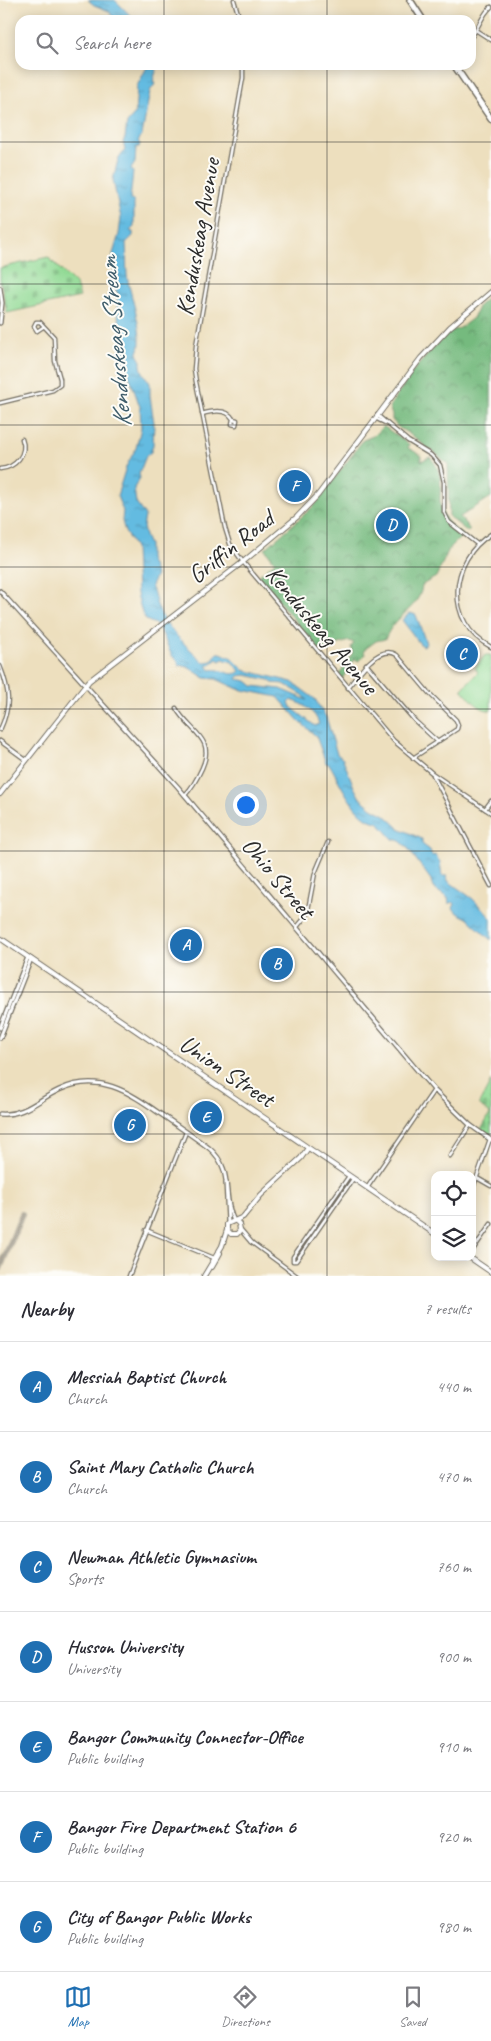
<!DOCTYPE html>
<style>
:root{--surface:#fff;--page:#f2f2f3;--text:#2b2b33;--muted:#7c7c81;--line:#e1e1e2;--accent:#1f6fb2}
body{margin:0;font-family:Caveat,sans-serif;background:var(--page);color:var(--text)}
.controls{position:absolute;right:15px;bottom:15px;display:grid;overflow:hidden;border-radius:10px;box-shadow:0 2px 12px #0003}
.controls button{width:45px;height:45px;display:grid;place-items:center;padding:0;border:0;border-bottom:1px solid var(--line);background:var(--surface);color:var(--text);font:25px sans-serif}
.you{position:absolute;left:245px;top:804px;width:18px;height:18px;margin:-12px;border:4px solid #fff;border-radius:50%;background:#1a73e8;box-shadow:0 0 0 8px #1a73e833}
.badge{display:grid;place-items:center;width:32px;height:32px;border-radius:50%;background:var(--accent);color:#fff;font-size:16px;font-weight:700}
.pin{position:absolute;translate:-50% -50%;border:2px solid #fff;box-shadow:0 1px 5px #0006}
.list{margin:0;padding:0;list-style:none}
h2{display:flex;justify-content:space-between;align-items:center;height:65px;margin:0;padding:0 20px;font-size:21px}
h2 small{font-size:16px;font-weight:400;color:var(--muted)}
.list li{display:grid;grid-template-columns:32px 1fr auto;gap:15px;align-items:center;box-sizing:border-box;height:90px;padding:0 20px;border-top:1px solid var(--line)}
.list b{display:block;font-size:19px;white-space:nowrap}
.list p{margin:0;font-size:16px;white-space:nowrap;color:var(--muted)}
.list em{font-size:16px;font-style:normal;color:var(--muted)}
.icon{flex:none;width:28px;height:28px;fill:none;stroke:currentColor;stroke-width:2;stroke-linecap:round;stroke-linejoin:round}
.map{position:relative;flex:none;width:491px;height:1276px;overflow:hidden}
.search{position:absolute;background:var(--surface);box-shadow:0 2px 12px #0003;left:15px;right:15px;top:15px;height:55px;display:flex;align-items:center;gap:12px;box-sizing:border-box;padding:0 18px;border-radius:15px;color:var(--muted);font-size:19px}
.sheet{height:695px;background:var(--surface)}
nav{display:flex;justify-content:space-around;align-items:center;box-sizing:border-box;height:70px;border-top:1px solid var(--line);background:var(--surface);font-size:14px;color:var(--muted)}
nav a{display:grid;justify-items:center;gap:2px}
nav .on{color:var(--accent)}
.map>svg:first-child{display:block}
.green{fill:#92da95;stroke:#5e8260}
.forest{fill:url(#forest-crowns);stroke:#507254}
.cemetery{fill:url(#cemetery-stones);stroke:#5e8260}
.water{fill:url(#water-ripples);stroke:#487386;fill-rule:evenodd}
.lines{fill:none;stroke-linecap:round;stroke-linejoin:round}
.taxiway{stroke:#8c8574;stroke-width:6}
.minor-casing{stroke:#6f6a5e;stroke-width:5}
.tertiary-casing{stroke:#6f6a5e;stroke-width:5.5}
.secondary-casing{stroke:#6f6a5e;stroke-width:6}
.primary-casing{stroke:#6f6a5e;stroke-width:8}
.minor{stroke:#fff;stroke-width:2.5}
.tertiary{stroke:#fff;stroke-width:3}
.secondary{stroke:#fff;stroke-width:4}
.primary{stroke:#fff;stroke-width:5}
.grid{fill:none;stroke:#2b2b2b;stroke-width:1;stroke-opacity:0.55}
.labels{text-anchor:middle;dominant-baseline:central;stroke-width:4;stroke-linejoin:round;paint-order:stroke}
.street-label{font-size:25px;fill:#2b2b2b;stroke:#fdfcf7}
.water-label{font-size:26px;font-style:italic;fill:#3f5d6b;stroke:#fdfcf7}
</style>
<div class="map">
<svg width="491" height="1276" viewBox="0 0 491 1276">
<defs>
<pattern id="forest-crowns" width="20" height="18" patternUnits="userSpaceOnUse" patternTransform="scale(1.25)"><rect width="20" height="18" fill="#75ba7e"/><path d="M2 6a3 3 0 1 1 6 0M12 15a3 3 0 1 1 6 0" fill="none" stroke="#609767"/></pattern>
<pattern id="cemetery-stones" width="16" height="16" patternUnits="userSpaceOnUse" patternTransform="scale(1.25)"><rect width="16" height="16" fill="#92da95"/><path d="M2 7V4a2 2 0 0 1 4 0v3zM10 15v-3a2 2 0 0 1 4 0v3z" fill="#7ebb81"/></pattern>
<pattern id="water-ripples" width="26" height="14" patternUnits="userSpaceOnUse" patternTransform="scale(1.25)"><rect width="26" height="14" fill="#64bbe1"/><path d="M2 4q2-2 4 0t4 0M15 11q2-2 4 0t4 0" fill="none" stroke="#5398b7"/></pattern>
</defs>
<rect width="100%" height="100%" fill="#fdfcf7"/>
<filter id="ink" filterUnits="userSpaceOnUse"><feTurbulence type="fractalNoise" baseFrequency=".02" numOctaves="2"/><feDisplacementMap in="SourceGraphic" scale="10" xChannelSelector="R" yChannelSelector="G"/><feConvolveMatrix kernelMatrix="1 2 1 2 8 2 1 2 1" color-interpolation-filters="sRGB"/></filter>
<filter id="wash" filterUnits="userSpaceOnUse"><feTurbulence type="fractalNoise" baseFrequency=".0096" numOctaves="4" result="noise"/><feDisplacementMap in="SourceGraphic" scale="20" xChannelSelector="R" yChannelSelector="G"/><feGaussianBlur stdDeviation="1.12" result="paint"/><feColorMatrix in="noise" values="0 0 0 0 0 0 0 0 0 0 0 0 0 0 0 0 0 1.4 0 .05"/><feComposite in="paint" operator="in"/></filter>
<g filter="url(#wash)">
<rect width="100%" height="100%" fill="#eddfbe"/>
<!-- green -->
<path class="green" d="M485 655H491V710C479 711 470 698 462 689L478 672 475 668Z"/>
<!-- forest -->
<g class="forest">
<polygon points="491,295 491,497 460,517 470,530 468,532 449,517 448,464 433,451 428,449 417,439 398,427 392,420 392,415 389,407 413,371 448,332 460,328 473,318 479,305"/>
<path d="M383 426 409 444 408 448 421 455V461L430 457C456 486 420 507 463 535L449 549 436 577 422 585C421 602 407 610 396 622 391 627 388 633 385 639L376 641 364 650 365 655 359 661 355 659 342 679 339 675 353 652 351 647 354 643 349 641 319 650 258 576 275 562 265 549 315 505 363 440 373 436Z"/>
</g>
<!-- cemetery -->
<g class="cemetery">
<polygon points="48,257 76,285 80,297 7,313 0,279 0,268"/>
<polygon points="491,1081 491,1135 481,1130 490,1114 479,1104"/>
</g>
<!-- water -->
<g class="water">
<polygon points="88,0 115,0 135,20 118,20 112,16 109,11 94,5"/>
<path d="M148 65H158L153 81 155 84 150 91 142 135 138 141 140 144 139 147H136L135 163 131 169 133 172 130 200 134 201V227L130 231 133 232V236L126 243C127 254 126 264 127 275 129 292 147 340 137 354L141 361C140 370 145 376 150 383V396L154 423 153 445 151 452 146 456 139 474 140 478 134 488 136 503 145 516 143 527 145 536 149 545V559L156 575 151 586C155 593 155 601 158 608 167 629 187 647 204 662L212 661 217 653H221L232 658 244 670 292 682 315 699 326 717 337 754 343 759 354 787 360 798 372 808 385 815 399 828 422 839V844L430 850 432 856 435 855 440 862 442 876H447L448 881 473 899 491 918V940L467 918 457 913 453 908 455 904 453 902 449 904 448 898 433 888 431 880 407 847 400 841 393 839 378 822C356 821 340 782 330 765L326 763 316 736 299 721 278 697 238 689 216 679 205 678 188 667 179 665 177 660 172 656 161 631 155 624 146 620 142 613 137 594 135 548 125 532 122 521 123 511 117 496 126 467 136 448 141 428 140 407 124 361 126 332C116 324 118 309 117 297L118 294 112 283 114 280 113 254 119 234 121 218 113 180 118 160 125 150 123 142 125 138 127 123 135 114 137 86ZM217 659 220 661 223 659 232 662 240 671C231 679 222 667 210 670L207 665H210ZM246 675 269 680 272 683 284 684 303 695 307 700 281 689 253 686 247 681 237 679 239 676ZM291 700C302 703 316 712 319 724L315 726 291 707 289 702Z"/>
<polygon points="410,613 416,615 426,643 424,646 420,644 402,620"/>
</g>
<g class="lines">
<!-- taxiway -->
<polyline class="taxiway" points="0,1269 22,1214"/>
</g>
</g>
<g filter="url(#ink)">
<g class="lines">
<!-- minor casing -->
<g class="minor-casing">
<g id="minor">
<polyline points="234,0 240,20"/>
<polyline points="477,31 491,40"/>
<path d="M471 37C479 28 482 14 491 7"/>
<polyline points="243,65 243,78 196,346 194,369 196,382 225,528 230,544 243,562 394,741 432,773 491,813"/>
<polyline points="0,403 53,390 60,385 60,379 55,361 54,337 40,322 36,322 34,326 37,331 43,327"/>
<path d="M202 414C212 411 227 408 233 419L232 424 236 425 237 420 233 419"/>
<polyline points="377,415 408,441 431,455 440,465 444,482 444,512 449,522 477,544"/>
<polyline points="375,418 387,424"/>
<path d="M0 469C15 468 28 454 22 439"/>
<path d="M491 534C449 560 444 623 491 647"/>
<polyline points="366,664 415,721 438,742"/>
<path d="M0 666C10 691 11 706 0 730"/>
<path d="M348 688C357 675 379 643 397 655L428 692 456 720 458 725 457 729 413 758"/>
<path d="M176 708C189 732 216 737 202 768 197 779 193 787 185 795"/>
<polyline points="0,741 26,760"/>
<polyline points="433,775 491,886"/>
<polyline points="485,809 491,801"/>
<polyline points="297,927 307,915 315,873 328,842"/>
<polyline points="450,1156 470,1125"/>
<polyline points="349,1176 293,1257 293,1261 296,1261 299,1257 353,1179"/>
<polyline points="477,1178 491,1186"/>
<polyline points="367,1188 434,1090"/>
<polyline points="472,1191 490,1139"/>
<polyline points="146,1230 214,1258"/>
<polyline points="251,1242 297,1276"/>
<polyline points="472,1251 491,1224"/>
<polyline points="129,1276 186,1132"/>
</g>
</g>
<!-- tertiary casing -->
<g class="tertiary-casing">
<g id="tertiary">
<polyline points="0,288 2,303 0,323"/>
<polyline points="0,591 178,787 434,1090 470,1125 491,1140"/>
<polyline points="0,1028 28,957"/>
<polyline points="0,1038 31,959"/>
<path d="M0 1114C24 1116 39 1099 59 1090 100 1071 130 1093 162 1115 178 1126 194 1137 209 1148 235 1170 221 1196 234 1221"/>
<polyline points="226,1183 228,1223"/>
<polyline points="240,1229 251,1242"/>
</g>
</g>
<!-- secondary casing -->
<g class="secondary-casing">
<g id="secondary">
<polyline points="0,794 89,681 243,562 297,517 318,495 421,358 450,327 491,292"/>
<polyline points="0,938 435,1234"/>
<polyline points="236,1221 239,1224 240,1230 237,1234 231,1234 227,1230 227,1224 243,1217 261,1195 301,1158 308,1148"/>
<polyline points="469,1257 491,1272"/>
<polyline points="212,1267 220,1253"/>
<polyline points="204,1276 222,1246 227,1230"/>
</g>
</g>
<!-- primary casing -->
<g class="primary-casing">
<g id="primary">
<polyline points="410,0 423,20"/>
<polyline points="454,65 491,119"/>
</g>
</g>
<!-- minor -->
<use href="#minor" class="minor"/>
<!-- tertiary -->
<use href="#tertiary" class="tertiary"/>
<!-- secondary -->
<use href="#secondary" class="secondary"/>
<!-- primary -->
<use href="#primary" class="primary"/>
</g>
</g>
<!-- grid -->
<path class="grid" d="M164 0V20M327 0V20M164 65V1276M327 65V1276M0 142H491M0 284H491M0 425H491M0 567H491M0 709H491M0 851H491M0 992H491M0 1134H491"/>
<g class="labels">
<!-- street labels -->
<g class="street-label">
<text transform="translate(198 237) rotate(-80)">Kenduskeag Avenue</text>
<text transform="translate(231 547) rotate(-38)">Griffin Road</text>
<text transform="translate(322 630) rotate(50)">Kenduskeag Avenue</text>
<text transform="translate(278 878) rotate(50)">Ohio Street</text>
<text transform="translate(227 1071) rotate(34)">Union Street</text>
</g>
<!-- water labels -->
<g class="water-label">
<text transform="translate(115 342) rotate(-95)">Kenduskeag Stream</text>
</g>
</g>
</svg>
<div class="controls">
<button><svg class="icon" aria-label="locate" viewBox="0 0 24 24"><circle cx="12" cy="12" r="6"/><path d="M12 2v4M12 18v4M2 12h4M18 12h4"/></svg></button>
<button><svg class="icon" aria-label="layers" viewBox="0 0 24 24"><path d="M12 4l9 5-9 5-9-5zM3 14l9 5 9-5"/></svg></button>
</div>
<div class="you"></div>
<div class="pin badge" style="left:186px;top:945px">A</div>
<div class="pin badge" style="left:277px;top:964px">B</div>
<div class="pin badge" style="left:462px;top:654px">C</div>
<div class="pin badge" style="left:392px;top:525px">D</div>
<div class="pin badge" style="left:206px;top:1117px">E</div>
<div class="pin badge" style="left:295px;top:486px">F</div>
<div class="pin badge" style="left:130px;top:1125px">G</div>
<div class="search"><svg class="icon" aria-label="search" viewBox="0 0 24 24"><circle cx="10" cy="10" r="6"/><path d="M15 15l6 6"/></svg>Search here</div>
</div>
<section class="sheet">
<h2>Nearby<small>7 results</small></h2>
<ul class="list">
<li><span class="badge">A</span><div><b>Messiah Baptist Church</b><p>Church</p></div><em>440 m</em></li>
<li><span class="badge">B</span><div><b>Saint Mary Catholic Church</b><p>Church</p></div><em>470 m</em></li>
<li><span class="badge">C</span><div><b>Newman Athletic Gymnasium</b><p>Sports</p></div><em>760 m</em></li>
<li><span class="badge">D</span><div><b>Husson University</b><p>University</p></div><em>900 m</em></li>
<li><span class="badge">E</span><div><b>Bangor Community Connector-Office</b><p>Public building</p></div><em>910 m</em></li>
<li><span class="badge">F</span><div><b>Bangor Fire Department Station 6</b><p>Public building</p></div><em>920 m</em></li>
<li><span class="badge">G</span><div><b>City of Bangor Public Works</b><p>Public building</p></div><em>980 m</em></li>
</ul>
</section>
<nav>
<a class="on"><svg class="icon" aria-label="map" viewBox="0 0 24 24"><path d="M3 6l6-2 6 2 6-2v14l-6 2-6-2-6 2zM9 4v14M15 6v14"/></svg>Map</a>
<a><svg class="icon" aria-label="directions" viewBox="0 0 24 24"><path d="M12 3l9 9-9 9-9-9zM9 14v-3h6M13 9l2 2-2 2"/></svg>Directions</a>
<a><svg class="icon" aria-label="saved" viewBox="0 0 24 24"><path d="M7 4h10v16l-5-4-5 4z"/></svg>Saved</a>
</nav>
